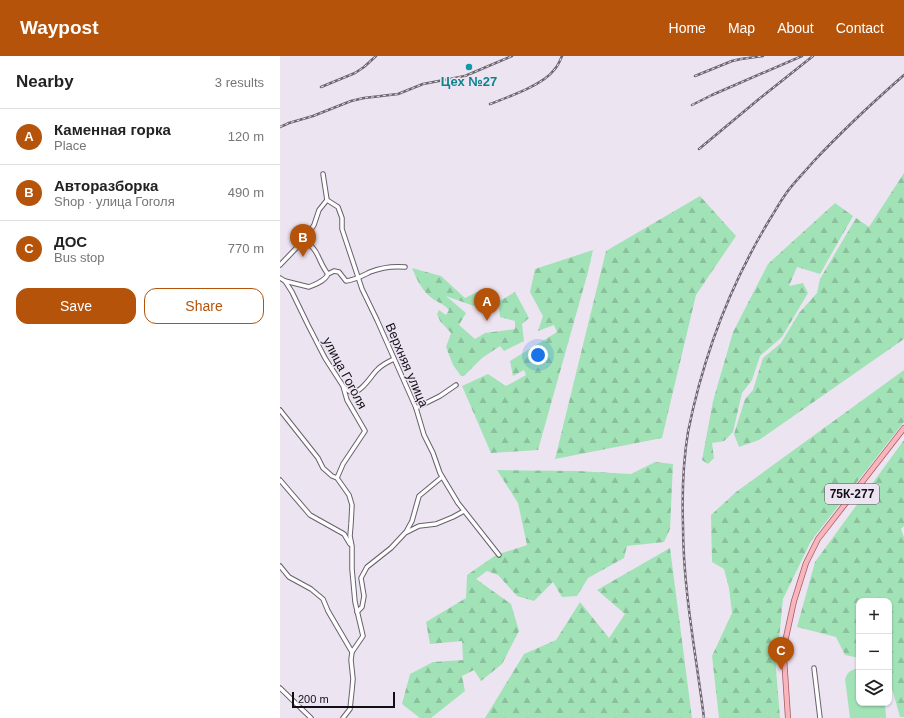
<!DOCTYPE html>
<meta charset="utf-8">
<style>
:root{--surface:#fff;--page:#f6f6f6;--text:#222;--muted:#767676;--line:#e0e0e0;--accent:#b45309}
body{margin:0;font-family:Arial,sans-serif;background:var(--page);color:var(--text)}
.controls{position:absolute;right:12px;bottom:12px;display:grid;overflow:hidden;border-radius:8px;box-shadow:0 1px 3px #0004}
.controls button{width:36px;height:36px;display:grid;place-items:center;padding:0;border:0;border-bottom:1px solid var(--line);background:var(--surface);color:var(--text);font:20px sans-serif}
.scale{position:absolute;left:12px;bottom:10px;width:103px;box-sizing:border-box;padding-left:4px;border:2px solid #120f14;border-top:0;font-size:11px;line-height:14px;white-space:nowrap;color:#120f14;-webkit-text-stroke:3px #ede4f2;paint-order:stroke}
.you{position:absolute;left:258px;top:299px;width:14px;height:14px;margin:-10px;border:3px solid #fff;border-radius:50%;background:#1a73e8;box-shadow:0 0 0 6px #1a73e833}
.badge{display:grid;place-items:center;width:26px;height:26px;border-radius:50%;background:var(--accent);color:#fff;font-size:13px;font-weight:700}
.pin{position:absolute;translate:-50% -33px;filter:drop-shadow(0 1px 2px #0008)}
.pin::after{content:'';position:absolute;top:21px;width:14px;height:12px;background:inherit;clip-path:polygon(0 0,100% 0,50% 100%)}
.list{margin:0;padding:0;list-style:none}
h2{display:flex;justify-content:space-between;align-items:center;height:52px;margin:0;padding:0 16px;font-size:17px}
h2 small{font-size:13px;font-weight:400;color:var(--muted)}
.list li{display:grid;grid-template-columns:26px 1fr auto;gap:12px;align-items:center;box-sizing:border-box;height:56px;padding:0 16px;border-top:1px solid var(--line)}
.list b{display:block;font-size:15px;white-space:nowrap}
.list p{margin:0;font-size:13px;white-space:nowrap;color:var(--muted)}
.list em{font-size:13px;font-style:normal;color:var(--muted)}
.actions{display:flex;gap:8px;padding:12px 16px}
.actions a{flex:1;padding:9px 0;border:1px solid var(--accent);border-radius:12px;text-align:center;font-size:14px;color:var(--accent)}
.actions .main{background:var(--accent);color:#fff}
.icon{flex:none;width:22px;height:22px;fill:none;stroke:currentColor;stroke-width:2;stroke-linecap:round;stroke-linejoin:round}
.map{position:relative;flex:none;width:624px;height:662px;overflow:hidden}
header{display:flex;align-items:center;gap:24px;box-sizing:border-box;height:56px;padding:0 20px;background:var(--accent);color:#fff}
header strong{font-size:19px}
nav{display:flex;gap:22px;margin-inline-start:auto;font-size:14px}
main{display:flex}
aside{flex:1;background:var(--surface)}
.map>svg:first-child{display:block}
.forest{fill:url(#forest-firs)}
.pitch{fill:#a2e2b7}
.lines{fill:none;stroke-linecap:round;stroke-linejoin:round}
.minor-casing{stroke:#68606d;stroke-width:5.5}
.major-casing{stroke:#a45a63;stroke-width:6}
.minor{stroke:#fff;stroke-width:3.5}
.major{stroke:#f8b5bb;stroke-width:4.5}
.rail-casing{stroke:#6c666f;stroke-width:2.5}
.rail{stroke:#ede4f2;stroke-width:1;stroke-dasharray:3;stroke-linecap:butt}
.culture-dot{fill:#0f9aa8;stroke:#ede4f2;stroke-width:1.5}
.labels{text-anchor:middle;dominant-baseline:central;stroke-width:3;stroke-linejoin:round;paint-order:stroke}
.shield{fill:#ede4f2;stroke:#544f57;stroke-width:1}
.shield-label{font-size:12px;font-weight:bold;fill:#120f14}
.culture-label{font-size:13px;font-weight:bold;fill:#0d838f;stroke:#ede4f2}
.street-label{font-size:13px;fill:#120f14;stroke:#ede4f2}
</style>
<header>
<strong>Waypost</strong>
<nav><a>Home</a><a>Map</a><a>About</a><a>Contact</a></nav>
</header>
<main>
<aside>
<h2>Nearby<small>3 results</small></h2>
<ul class="list">
<li><span class="badge">A</span><div><b>Каменная горка</b><p>Place</p></div><em>120 m</em></li>
<li><span class="badge">B</span><div><b>Авторазборка</b><p>Shop · улица Гоголя</p></div><em>490 m</em></li>
<li><span class="badge">C</span><div><b>ДОС</b><p>Bus stop</p></div><em>770 m</em></li>
</ul>
<div class="actions"><a class="main">Save</a><a>Share</a></div>
</aside>
<div class="map">
<svg width="624" height="662" viewBox="0 0 624 662">
<defs>
<pattern id="forest-firs" width="22" height="20" patternUnits="userSpaceOnUse"><rect width="22" height="20" fill="#a2e2b7"/><path d="M5 1l3.5 6h-7zM16 11l3.5 6h-7z" fill="#8ac19c"/></pattern>
</defs>
<rect width="100%" height="100%" fill="#ede4f2"/>
<!-- forest -->
<g class="forest">
<polygon points="624,117 624,283 479,384 459,391 454,378 465,343 473,334 483,302 501,287 519,257 537,237 540,223 576,162 589,171"/>
<polygon points="420,140 456,180 416,239 382,382 275,403 326,195"/>
<polygon points="555,147 573,160 540,218 517,211 509,230 523,227 528,237 502,281 480,300 472,324 462,337 453,376 444,385 432,387 434,402 428,408 422,404 433,345 453,276 488,208"/>
<polygon points="313,194 308,216 258,394 211,397 182,330 208,318 226,330 246,319 244,314 233,320 230,305 277,276 274,269 258,275 263,260 250,236 255,213"/>
<path d="M132 212 161 220 185 242 197 236 200 244 194 250 166 240 186 257 179 269 195 283 205 277 235 273V265L220 261 218 246 235 236 249 262 242 268 244 285 224 295 220 290 202 302 184 320H181L173 309 166 291 171 277 160 265 157 258 159 254 166 259 169 254C164 248 159 247 153 243 142 235 137 224 132 212Z"/>
<polygon points="624,314 624,366 531,485 503,543 496,613 500,662 439,662 432,600 452,557 449,532 444,513 432,506 431,459 456,436"/>
<polygon points="624,384 624,470 621,473 624,481 624,661 620,661 613,636 609,626 609,545 579,545 579,602 565,599 556,581 517,571 535,506"/>
<polygon points="375,406 393,408 390,473 384,486 347,490 344,502 308,522 297,540 282,541 273,526 254,545 237,540 218,519 207,515 196,523 231,548 239,575 222,608 201,625 194,614 182,620 185,635 151,662 140,662 122,648 130,618 153,606 183,604 182,585 150,588 146,566 186,542 187,519 216,499 247,489 238,447 217,414 298,415 351,418"/>
<polygon points="390,492 412,662 205,662 244,598 276,584 300,546 329,582 345,558 317,534"/>
</g>
<!-- pitch -->
<path class="pitch" d="M579 612V647H605L606 662H570L565 623C568 615 571 614 579 612Z"/>
<g class="lines">
<!-- minor casing -->
<g class="minor-casing">
<g id="minor">
<polyline points="43,118 47,144 58,151 62,162 62,173 82,233 97,264 136,352 144,379 153,397 160,417 178,447 219,499"/>
<path d="M24 184C30 188 35 193 38 200 41 206 43 212 48 218"/>
<polyline points="0,209 24,184 34,169 39,154 47,144"/>
<polyline points="0,222 5,225 12,236 28,269 45,302 63,330 67,344 85,375 63,408 57,422"/>
<path d="M5 225 29 231C36 228 45 225 48 218L54 215 59 216 66 225C75 224 82 220 90 216 100 212 114 210 125 211"/>
<path d="M64 331C66 333 69 336 72 336 82 337 92 318 98 313 103 308 108 306 114 303"/>
<polyline points="136,352 160,340 176,329"/>
<polyline points="0,354 38,402 43,412 52,420 57,422 69,439 72,449 71,468 70,480 72,490 72,513 75,546 83,580 72,596 71,604 73,623 72,634 70,653 63,662"/>
<polyline points="0,424 30,459 64,478 70,488"/>
<polyline points="126,476 132,465 139,440 162,421"/>
<polyline points="0,510 9,521 31,533 43,543 48,555 72,596"/>
<polyline points="77,556 82,551 84,540 81,522 87,511 111,492 125,477 139,470 156,468 173,461 184,455"/>
<polyline points="534,612 540,662"/>
<polyline points="0,632 31,662"/>
</g>
</g>
<!-- major casing -->
<g class="major-casing">
<polyline id="major" points="508,662 504,601 505,586 514,545 526,507 538,483 624,372"/>
</g>
<!-- minor -->
<use href="#minor" class="minor"/>
<!-- major -->
<use href="#major" class="major"/>
<!-- rail casing -->
<g class="rail-casing">
<g id="rail">
<polyline points="415,20 452,5 461,3 483,0"/>
<polyline points="41,31 75,17 84,11 96,0"/>
<path d="M210 48C228 41 263 29 274 14 278 10 280 5 282 0"/>
<polyline points="412,49 432,39 522,0"/>
<polyline points="0,71 9,67 33,60 71,45 84,42 118,38 143,28 185,20 232,0"/>
<polyline points="419,93 479,43 533,0"/>
<path d="M424 662C416 599 403 533 403 469 402 439 403 407 408 376 423 301 450 229 490 163 495 155 500 146 505 139 513 127 524 117 533 106 562 75 592 47 624 19"/>
</g>
</g>
<!-- rail -->
<use href="#rail" class="rail"/>
</g>
<!-- markers -->
<circle class="culture-dot" cx="189" cy="11" r="4"/>
<g class="labels">
<!-- shield labels -->
<rect class="shield" x="545" y="428" width="54" height="20" rx="3"/>
<g class="shield-label">
<text x="572" y="438">75К-277</text>
</g>
<!-- culture labels -->
<g class="culture-label">
<text x="189" y="25">Цех №27</text>
</g>
<!-- street labels -->
<g class="street-label">
<text transform="translate(127 309) rotate(67)">Верхняя улица</text>
<text transform="translate(65 317) rotate(62)">улица Гоголя</text>
</g>
</g>
</svg>
<div class="controls">
<button>+</button>
<button>−</button>
<button><svg class="icon" aria-label="layers" viewBox="0 0 24 24"><path d="M12 4l9 5-9 5-9-5zM3 14l9 5 9-5"/></svg></button>
</div>
<div class="scale">200 m</div>
<div class="you"></div>
<div class="pin badge" style="left:207px;top:265px">A</div>
<div class="pin badge" style="left:23px;top:201px">B</div>
<div class="pin badge" style="left:501px;top:614px">C</div>
</div>
</main>
